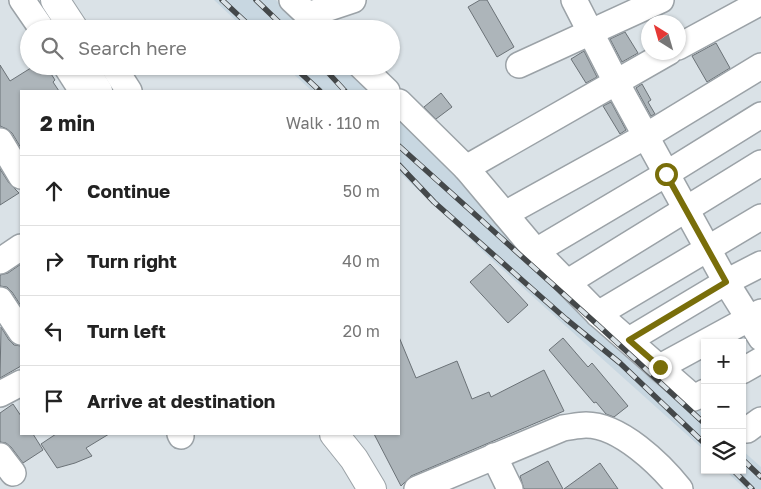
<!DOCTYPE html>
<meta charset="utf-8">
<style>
:root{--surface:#fff;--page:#f2f2f2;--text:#222;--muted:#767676;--line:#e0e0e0}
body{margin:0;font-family:"Golos Text",sans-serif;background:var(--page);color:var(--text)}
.controls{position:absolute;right:15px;bottom:15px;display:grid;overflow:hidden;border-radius:0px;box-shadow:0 1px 4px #0004}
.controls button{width:45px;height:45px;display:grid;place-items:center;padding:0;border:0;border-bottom:1px solid var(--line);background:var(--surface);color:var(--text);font:25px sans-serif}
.compass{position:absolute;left:641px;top:15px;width:45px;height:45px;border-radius:50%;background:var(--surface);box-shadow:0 1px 4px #0004;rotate:323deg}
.stop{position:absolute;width:15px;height:15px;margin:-11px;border:4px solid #796e0a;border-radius:50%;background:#fff}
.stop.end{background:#796e0a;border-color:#fff;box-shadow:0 1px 5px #0008}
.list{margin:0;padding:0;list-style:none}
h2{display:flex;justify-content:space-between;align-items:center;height:65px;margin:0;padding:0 20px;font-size:21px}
h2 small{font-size:16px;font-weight:400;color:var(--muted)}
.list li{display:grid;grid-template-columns:32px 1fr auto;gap:15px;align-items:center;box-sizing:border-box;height:70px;padding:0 20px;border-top:1px solid var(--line)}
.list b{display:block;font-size:19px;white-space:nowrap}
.list em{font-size:16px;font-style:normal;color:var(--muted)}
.icon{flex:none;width:28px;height:28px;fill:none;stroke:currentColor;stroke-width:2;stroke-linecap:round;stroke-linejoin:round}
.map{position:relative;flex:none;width:761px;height:489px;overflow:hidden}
.search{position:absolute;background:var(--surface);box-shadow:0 1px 4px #0004;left:20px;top:20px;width:380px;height:55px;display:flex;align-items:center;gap:12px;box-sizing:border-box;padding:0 18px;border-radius:28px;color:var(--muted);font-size:19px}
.panel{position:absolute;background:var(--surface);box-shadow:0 1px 4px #0004;left:20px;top:90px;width:380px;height:345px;border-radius:0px}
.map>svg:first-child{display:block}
.built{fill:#c8d7e1}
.building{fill:#adb5ba;stroke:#6b7277}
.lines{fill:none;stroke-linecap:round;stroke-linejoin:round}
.minor-casing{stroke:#9ba2a7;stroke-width:28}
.major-casing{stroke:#9ba2a7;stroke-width:30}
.minor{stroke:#fff;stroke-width:25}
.major{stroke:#fff;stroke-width:28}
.rail-casing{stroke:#44484a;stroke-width:5.5}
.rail{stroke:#dae2e7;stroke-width:4;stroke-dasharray:11;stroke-linecap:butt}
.route{stroke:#796e0a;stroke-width:6}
</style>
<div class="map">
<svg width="761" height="489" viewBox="0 0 761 489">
<rect width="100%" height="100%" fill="#dae2e7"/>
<!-- built -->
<g class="built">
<polygon points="214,0 276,0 307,29 245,29"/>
<polygon points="285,66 347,66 374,91 312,91"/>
<polygon points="399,114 460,172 522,249 705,416 705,451 490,258 399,172"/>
<polygon points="742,450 761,467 761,489 745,489 725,470 742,470"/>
</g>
<!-- building -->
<g class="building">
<polygon points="480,0 487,0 514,47 497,57 468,7"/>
<polygon points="625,32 638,53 622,62 610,39"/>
<polygon points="716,43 730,68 707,82 692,56"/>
<polygon points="584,51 597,77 586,83 571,59"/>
<polygon points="0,65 10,81 34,66 46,66 55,80 53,82 59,91 21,91 21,148 12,133 7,129 0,126"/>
<polygon points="642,84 651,100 648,102 655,114 651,116 636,88"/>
<polygon points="441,93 452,107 436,119 424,107"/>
<polygon points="611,102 626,130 620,134 603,106"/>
<polygon points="0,169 9,183 19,193 0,205"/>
<polygon points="21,264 21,306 12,292 7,287 0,286 0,275 8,273"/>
<polygon points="490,264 528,305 508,323 470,282"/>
<polygon points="1,327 9,340 14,345 21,346 21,366 0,378"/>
<polygon points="399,337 416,378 457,361 472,399 489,392 491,397 544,370 564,411 411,476 401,486 374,434 399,434"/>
<polygon points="563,338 588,367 592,363 628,406 614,417 606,414 596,402 594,403 549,350"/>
<polygon points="13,404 21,416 21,434 33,434 43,450 23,463 11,447 6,443 0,442 0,413"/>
<polygon points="56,434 109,434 86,448 92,456 75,463 57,468 41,444"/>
<polygon points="548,461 563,489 524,489 520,476"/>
<polygon points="600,463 618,489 564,489"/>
</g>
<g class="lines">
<!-- minor casing -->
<g class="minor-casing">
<g id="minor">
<polyline points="22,0 42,29"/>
<polyline points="292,0 308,15 353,0"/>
<polyline points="574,0 616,82 726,282 761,338"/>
<polyline points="678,47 761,2"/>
<polyline points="519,65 661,0"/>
<polyline points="66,66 82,91"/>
<polyline points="113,66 129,91"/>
<polyline points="361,66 387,91"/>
<polyline points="399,102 466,168 536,251 598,314 694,398 705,392"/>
<polyline points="0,141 21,176"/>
<polyline points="466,168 669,52"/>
<polyline points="505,214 646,136 761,66"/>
<polyline points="536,251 666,174 761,115"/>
<polyline points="0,261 21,247"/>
<polyline points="568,282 761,163"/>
<polyline points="0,300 21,332"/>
<polyline points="598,314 761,217"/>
<polyline points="629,340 726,282 761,264"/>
<polyline points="660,367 761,312"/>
<polyline points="742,371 761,360"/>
<polyline points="0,394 21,383"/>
<polyline points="747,430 761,420"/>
<polyline points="180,434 181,436"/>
<polyline points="0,456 13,473"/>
<polyline points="494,456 510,489"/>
<path d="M417 489 563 428C571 427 579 425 586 425 620 425 660 464 680 489"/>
</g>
</g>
<!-- major casing -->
<g class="major-casing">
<g id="major">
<polyline points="55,0 74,29"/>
<polyline points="82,66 98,91"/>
<polyline points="334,434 354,459 372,489"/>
</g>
</g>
<!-- minor -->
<use href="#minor" class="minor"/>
<!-- major -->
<use href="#major" class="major"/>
<!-- rail casing -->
<g class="rail-casing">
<g id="rail">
<polyline points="222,0 253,29"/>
<polyline points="256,0 286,29"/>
<polyline points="293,66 320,91"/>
<polyline points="322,66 345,91"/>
<polyline points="399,146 599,326 705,424"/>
<polyline points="399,165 434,202 566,319 620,363 705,444"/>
<polyline points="742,459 761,477"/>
<polyline points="733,470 752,489"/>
</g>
</g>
<!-- rail -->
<use href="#rail" class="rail"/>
</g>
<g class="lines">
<!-- route -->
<polyline class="route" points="660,367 629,340 726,282 666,174"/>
</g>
</svg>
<div class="controls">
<button>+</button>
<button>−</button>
<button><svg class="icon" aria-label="layers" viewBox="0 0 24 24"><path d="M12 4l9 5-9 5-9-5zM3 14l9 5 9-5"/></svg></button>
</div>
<svg class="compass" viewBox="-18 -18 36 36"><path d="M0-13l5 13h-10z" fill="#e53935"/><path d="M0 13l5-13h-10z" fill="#767676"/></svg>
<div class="stop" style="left:666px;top:174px"></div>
<div class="stop end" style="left:660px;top:367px"></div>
<div class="search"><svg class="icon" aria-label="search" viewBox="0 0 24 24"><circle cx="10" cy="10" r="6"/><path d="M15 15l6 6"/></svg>Search here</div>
<section class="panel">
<h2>2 min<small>Walk · 110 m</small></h2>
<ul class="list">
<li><svg class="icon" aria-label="ahead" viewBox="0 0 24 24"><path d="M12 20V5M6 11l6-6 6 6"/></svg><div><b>Continue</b></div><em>50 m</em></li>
<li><svg class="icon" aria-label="right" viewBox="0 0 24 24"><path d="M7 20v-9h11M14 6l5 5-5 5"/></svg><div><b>Turn right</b></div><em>40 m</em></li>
<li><svg class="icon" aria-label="left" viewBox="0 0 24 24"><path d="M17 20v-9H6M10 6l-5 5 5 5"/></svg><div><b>Turn left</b></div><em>20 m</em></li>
<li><svg class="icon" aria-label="arrive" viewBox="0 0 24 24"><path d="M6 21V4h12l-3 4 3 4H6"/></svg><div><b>Arrive at destination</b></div></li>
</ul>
</section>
</div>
